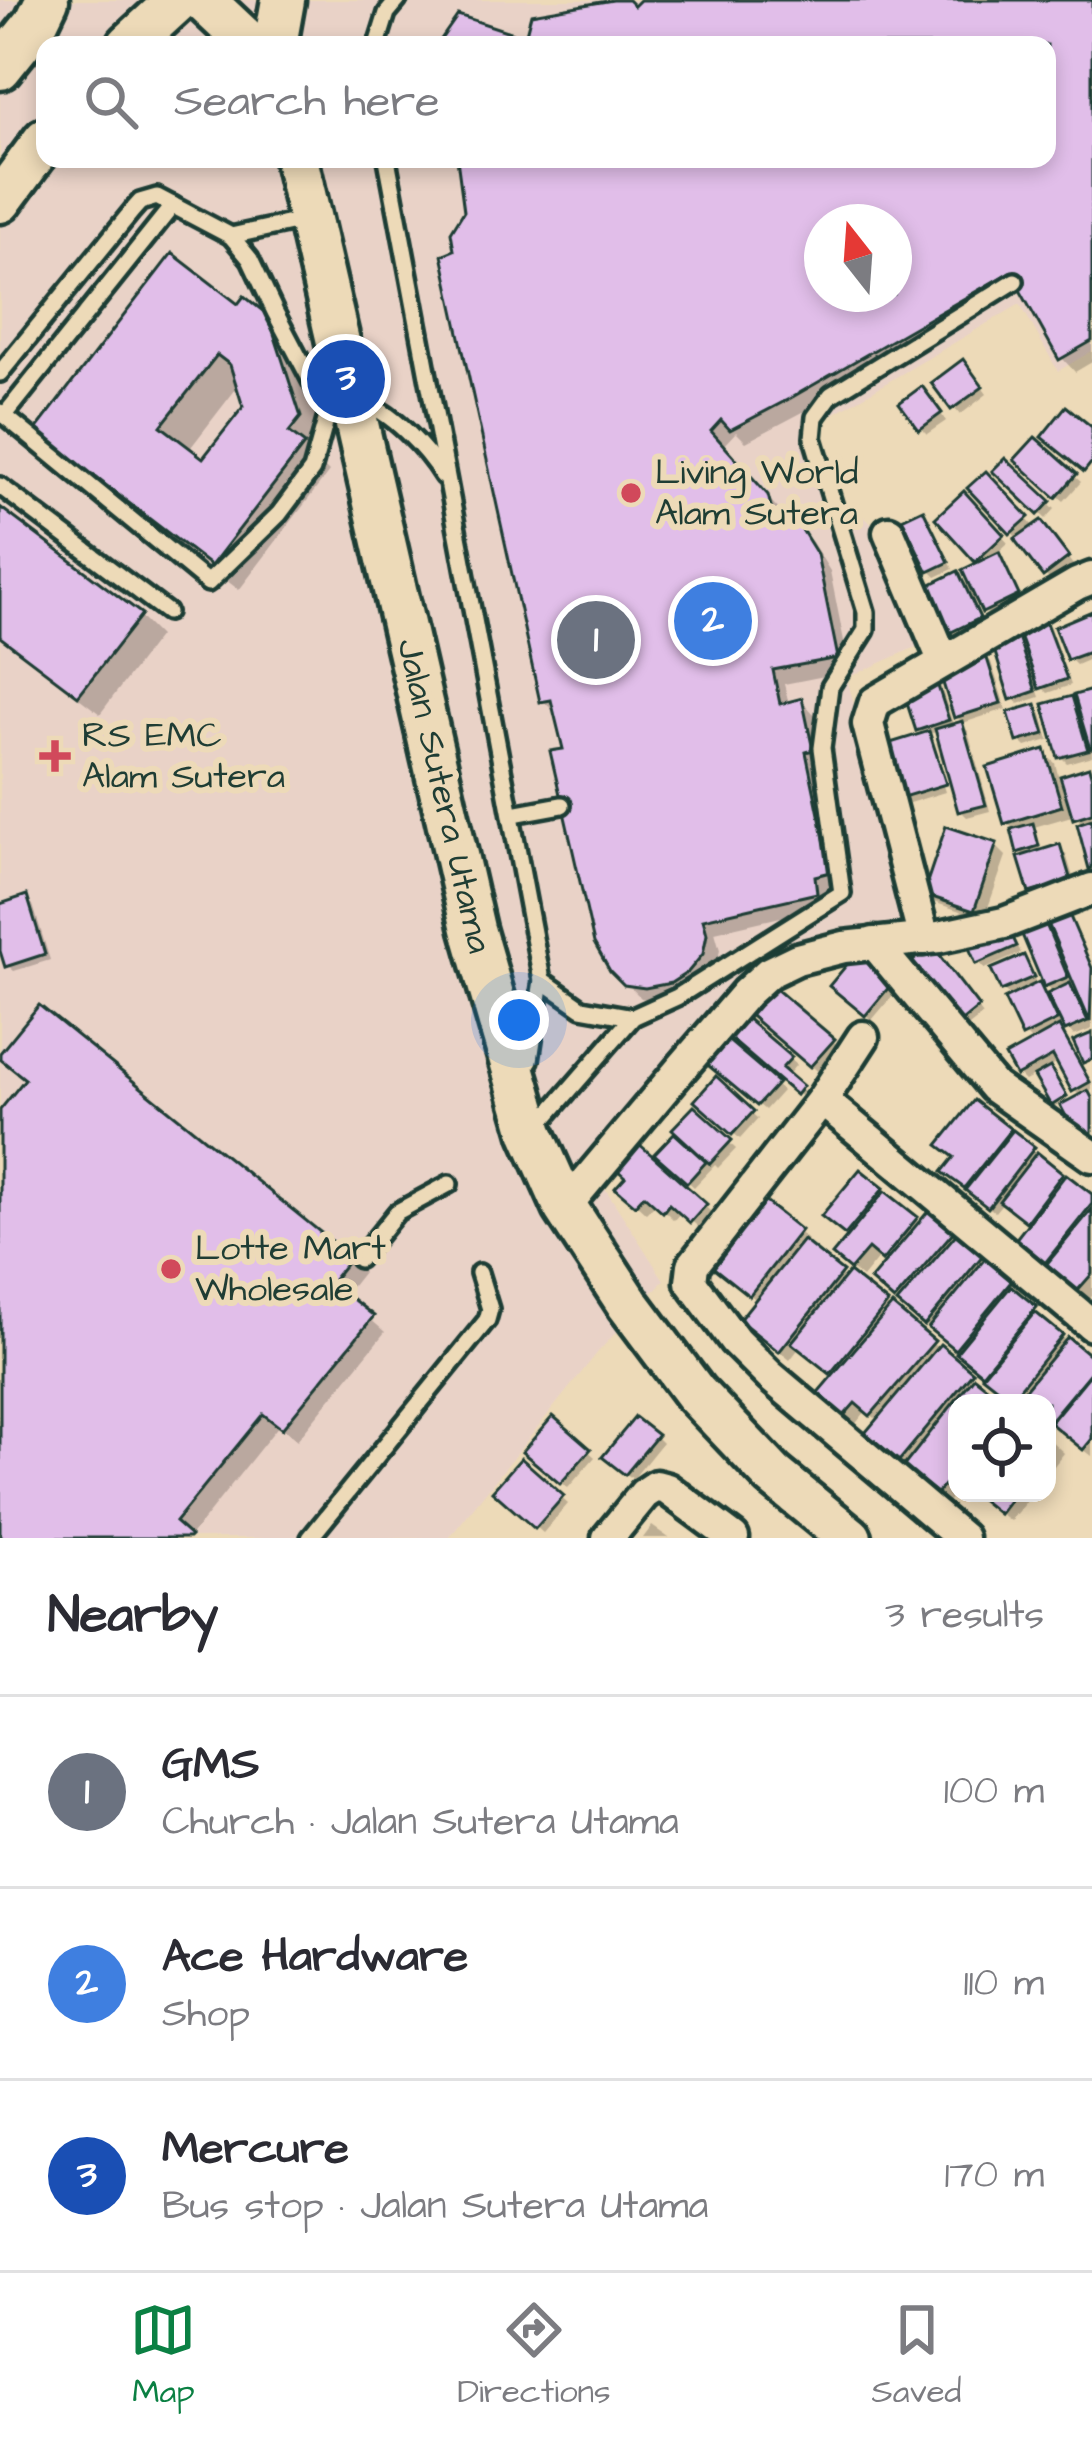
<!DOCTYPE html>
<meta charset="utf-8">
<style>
:root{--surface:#fff;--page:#f2f2f3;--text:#2b2b33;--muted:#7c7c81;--line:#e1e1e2;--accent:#0b8043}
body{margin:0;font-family:"Architects Daughter",sans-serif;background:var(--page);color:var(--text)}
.controls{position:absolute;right:36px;bottom:36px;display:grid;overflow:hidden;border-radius:24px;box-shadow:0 6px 18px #0003}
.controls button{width:108px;height:108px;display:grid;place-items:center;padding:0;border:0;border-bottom:3px solid var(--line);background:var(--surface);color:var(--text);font:60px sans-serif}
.compass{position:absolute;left:804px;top:204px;width:108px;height:108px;border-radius:50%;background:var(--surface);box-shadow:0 6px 18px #0003;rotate:343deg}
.you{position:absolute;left:519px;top:1020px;width:42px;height:42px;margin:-30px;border:9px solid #fff;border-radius:50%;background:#1a73e8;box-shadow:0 0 0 18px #1a73e833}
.badge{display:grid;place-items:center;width:78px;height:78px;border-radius:50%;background:var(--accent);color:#fff;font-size:39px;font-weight:700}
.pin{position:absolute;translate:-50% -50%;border:6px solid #fff;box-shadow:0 3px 12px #0006}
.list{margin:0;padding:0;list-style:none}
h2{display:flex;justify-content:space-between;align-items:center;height:156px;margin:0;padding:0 48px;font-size:51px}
h2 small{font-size:39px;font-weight:400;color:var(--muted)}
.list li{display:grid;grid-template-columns:78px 1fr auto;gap:36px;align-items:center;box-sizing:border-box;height:192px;padding:0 48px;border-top:3px solid var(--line)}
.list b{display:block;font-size:45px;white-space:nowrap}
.list p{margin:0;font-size:39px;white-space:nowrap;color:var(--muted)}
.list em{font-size:39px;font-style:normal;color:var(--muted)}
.icon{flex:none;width:66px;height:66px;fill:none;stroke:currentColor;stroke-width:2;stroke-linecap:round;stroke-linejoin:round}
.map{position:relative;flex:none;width:1092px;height:1538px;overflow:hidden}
.search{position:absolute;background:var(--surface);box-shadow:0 6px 18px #0003;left:36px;right:36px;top:36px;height:132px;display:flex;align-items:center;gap:30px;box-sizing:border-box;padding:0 42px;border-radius:24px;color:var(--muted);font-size:45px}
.sheet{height:732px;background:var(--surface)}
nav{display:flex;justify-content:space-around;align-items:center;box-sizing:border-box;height:168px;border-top:3px solid var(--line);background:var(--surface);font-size:33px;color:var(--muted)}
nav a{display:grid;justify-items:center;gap:6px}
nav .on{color:var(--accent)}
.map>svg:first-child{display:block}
.built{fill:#e9d2c7;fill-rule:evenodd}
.shadow{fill:#0003;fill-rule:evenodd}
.building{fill:#e1bee9;stroke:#1f3d34;stroke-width:3;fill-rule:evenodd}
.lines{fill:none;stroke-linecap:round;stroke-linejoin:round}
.lane-casing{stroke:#1f3d34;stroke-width:24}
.street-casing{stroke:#1f3d34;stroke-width:39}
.secondary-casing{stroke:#1f3d34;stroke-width:51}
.lane{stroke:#eddab8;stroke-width:15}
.street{stroke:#eddab8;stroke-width:30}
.secondary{stroke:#eddab8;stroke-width:42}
.poi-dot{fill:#d1495b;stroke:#eddab8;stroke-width:4.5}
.labels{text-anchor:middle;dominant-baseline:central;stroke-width:12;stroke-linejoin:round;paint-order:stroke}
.poi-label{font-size:36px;fill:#1f3d34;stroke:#eddab8;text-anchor:start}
.street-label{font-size:36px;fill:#1f3d34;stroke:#eddab8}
</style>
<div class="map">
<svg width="1092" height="1538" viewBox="0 0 1092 1538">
<rect width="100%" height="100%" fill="#eddab8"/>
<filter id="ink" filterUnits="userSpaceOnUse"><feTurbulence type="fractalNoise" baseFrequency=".00833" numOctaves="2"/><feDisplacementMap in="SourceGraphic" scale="24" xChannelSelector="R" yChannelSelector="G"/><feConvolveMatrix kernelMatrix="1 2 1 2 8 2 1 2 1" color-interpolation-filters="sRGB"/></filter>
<g filter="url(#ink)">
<!-- built -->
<path class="built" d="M0 0H1092V351L1058 371 1020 304 825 419 818 483 877 527 925 643 847 678 910 921 826 938 653 1088 591 1147 597 1176 664 1280 598 1352 449 1538H0ZM45 45H1047V159H45ZM822 222H894V294H822Z"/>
<!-- shadow -->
<g class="shadow">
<path d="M646 0H1092V362L1075 372 1062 358 1021 286 803 412 746 442 736 432 722 447 781 512 786 530 798 528 812 542 830 571 850 671 784 684 789 704 802 701 815 715 843 886 827 889 829 906 715 932 720 950 716 968 661 1001 641 998 613 969 558 715 543 701 458 252 467 211 460 159H1047V45H441L527 41 634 10ZM822 222H894V294H822Z"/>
<path d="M238 309 266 317 294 345 326 444 315 458 329 472 239 590 65 457 39 431ZM239 385 246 407 204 462 188 451Z"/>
<polygon points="969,370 987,394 960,415 935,384"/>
<polygon points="928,396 946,421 927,434 921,428"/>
<polygon points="1035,441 1081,482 1064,501 1018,460"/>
<polygon points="1005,462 1055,509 1046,519 996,471"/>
<polygon points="986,475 1035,528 1047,530 1073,565 1051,581 1045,575 1018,539 971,488"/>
<polygon points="964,495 1008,543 996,554 1020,604 991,617 974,601 985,625 952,640 945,634 957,574 974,591 981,564 939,518"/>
<polygon points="0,510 140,617 159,636 100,714 0,638"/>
<polygon points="923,513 929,519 953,569 936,577 930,571"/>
<polygon points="1092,615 1092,664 1090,659 1076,665 1070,659"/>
<polygon points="1042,619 1049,625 1071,685 1048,693 1034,679 1040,697 1019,704 1012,698 996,645 1023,636"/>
<polygon points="984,655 991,662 1006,709 963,723 953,713"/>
<polygon points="935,681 941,687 954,727 961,725 968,731 990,811 967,817 961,811 955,789 951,790 936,742 944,749 938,731 929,734 932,738 928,738 945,792 909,803 903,796 924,736 918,729"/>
<polygon points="1092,693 1092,756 1067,763 1061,757 1047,706"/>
<polygon points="1036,708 1042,714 1049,740 1026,747 1019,740"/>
<polygon points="1044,753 1055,763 1059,779 1088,770 1092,774 1092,868 1083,825 1075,815 1034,827 1041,853 1060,848 1066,854 1076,887 1038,898 1031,892 1026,858 1020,851 1014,829 1007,822"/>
<polygon points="996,846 1006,856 984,919 936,903 926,893"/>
<polygon points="26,899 33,905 50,960 14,971 7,965 0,941 0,907"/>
<path d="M1064 909 1071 915 1092 964V1029L1074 1036 1065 1025 1058 1028 1065 1036 1092 1085V1090L1087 1093 1092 1098V1141L1081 1137 1062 1102 1055 1106 1053 1104 1036 1075 1025 1081 1019 1075 1033 1043 1025 1035 1012 998 1004 990 1024 958 1030 965 1036 984 1047 997 1055 994 1046 985 1041 919 1055 933ZM1076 982 1085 1002 1068 985ZM1059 1062 1074 1090 1081 1097 1070 1103 1048 1068Z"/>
<polygon points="1013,935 1021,953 985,969 979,962"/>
<polygon points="859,954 899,988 872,1020 839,992"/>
<polygon points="938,956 983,1015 965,1029 959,1023"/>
<polygon points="39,1009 349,1259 363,1272 344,1296 385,1332 297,1440 279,1425 189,1538 0,1538 0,1115 28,1081"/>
<polygon points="759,1020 833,1041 843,1051 822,1075"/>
<polygon points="746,1021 796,1065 787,1076 807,1095 804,1099 738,1043"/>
<polygon points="724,1041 782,1091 765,1110 714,1067"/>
<polygon points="717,1080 758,1119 740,1139 698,1100"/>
<polygon points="974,1104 1033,1150 1038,1157 1066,1180 1092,1198 1092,1296 1089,1299 1029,1250 1031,1224 1004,1201 995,1212 956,1182 957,1158"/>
<polygon points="694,1110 736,1149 718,1168 715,1165 694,1187 658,1154 679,1132"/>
<polygon points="619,1188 705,1206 715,1216 702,1230 681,1212 674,1220 656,1203 646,1213"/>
<polygon points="882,1190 921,1224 930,1213 1013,1279 1023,1289 1018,1296 1041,1316 1039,1319 1092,1363 1092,1456 1047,1422 1047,1403 1018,1403 874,1280 888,1263 879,1257 862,1278 846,1265 851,1237 832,1221"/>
<polygon points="799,1232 809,1242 806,1246 846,1280 886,1305 981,1384 957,1403 957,1490 949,1501 879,1443 879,1421 866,1411 853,1427 829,1406 836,1376 800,1347 790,1360 753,1330 758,1301 719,1271"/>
<polygon points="553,1420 595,1457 568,1488 526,1451"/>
<polygon points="656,1437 662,1443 633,1479 612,1463"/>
<polygon points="1047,1437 1064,1453 1047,1475"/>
<polygon points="522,1462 568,1504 543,1533 496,1491"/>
<polygon points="974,1493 1033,1493 1010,1521"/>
<polygon points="652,1526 669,1538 643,1538"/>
</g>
<!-- building -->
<g class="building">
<path d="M613 0H628L634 6 640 0H1092V341L1059 360 1010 272 789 399 730 430 721 420 711 431 768 495 777 529 799 525 817 554 838 658 773 670 780 704 802 698 813 750 806 752 831 872 815 876 817 893 703 919 707 934 703 954 688 972 671 983 645 988 624 985 610 971 594 943 550 751 563 749 551 700 540 702 442 255 454 250 451 232 464 211 457 159H1047V45H437L458 15 525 37 531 14ZM822 222H894V294H822Z"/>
<path d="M172 253 238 304 244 296 268 315 301 417 289 432 305 444 211 566 35 431ZM217 355 230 365 243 407 203 458 161 426Z"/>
<polygon points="963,359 983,387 951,410 931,383"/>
<polygon points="922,386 942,413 919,430 899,403"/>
<polygon points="1066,406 1092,427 1092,462 1084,472 1041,437"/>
<polygon points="1035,437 1077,474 1056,498 1014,460"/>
<polygon points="1005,458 1051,501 1038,515 992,471"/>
<polygon points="986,471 1029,517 1010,534 967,488"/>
<polygon points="964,491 1004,535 975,562 935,518"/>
<polygon points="0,507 142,614 78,696 0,637"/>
<polygon points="923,509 949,562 928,572 902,519"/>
<polygon points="1041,520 1069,557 1043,577 1014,539"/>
<polygon points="999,552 1019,595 982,613 962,570"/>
<polygon points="958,571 980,618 943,636 921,589"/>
<polygon points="1092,611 1092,651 1067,660 1054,627"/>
<polygon points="1043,615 1067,679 1039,689 1016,625"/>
<polygon points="1017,635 1036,691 1010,700 992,643"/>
<polygon points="985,652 1001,703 954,718 938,667"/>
<polygon points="935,677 949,720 916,731 902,688"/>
<polygon points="1092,690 1092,748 1090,749 1074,695"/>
<polygon points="1072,696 1088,750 1058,758 1043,704"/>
<polygon points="1036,704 1045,734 1017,742 1008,712"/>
<polygon points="962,721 986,805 958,812 935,729"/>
<polygon points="929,731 946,784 900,798 884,745"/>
<polygon points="1045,749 1062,806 1004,824 987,767"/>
<polygon points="1089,767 1092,778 1092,813 1073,819 1060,776"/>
<polygon points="1092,819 1092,868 1089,869 1077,824"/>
<polygon points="1033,823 1039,846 1017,853 1011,829"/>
<polygon points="946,826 997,843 974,911 923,894"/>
<polygon points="1060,844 1071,881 1029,893 1018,857"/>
<polygon points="27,895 45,954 5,967 0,951 0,904"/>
<polygon points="1065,905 1092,968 1090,1022 1044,914"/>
<polygon points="1042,915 1068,977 1044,987 1018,925"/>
<polygon points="1007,925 1017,946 976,964 967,943"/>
<polygon points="932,946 979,1007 957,1025 909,964"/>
<polygon points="859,950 895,980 865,1016 829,986"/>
<polygon points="1024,955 1034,977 1001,991 991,969"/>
<polygon points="1039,982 1057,1020 1022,1037 1004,999"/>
<polygon points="769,983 835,1039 810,1067 745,1011"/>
<polygon points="1070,983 1088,1021 1065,1031 1047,994"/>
<polygon points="39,1005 351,1257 331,1282 374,1316 282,1429 263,1414 175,1522 191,1536 189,1538 0,1538 0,1110 25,1079 0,1059 0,1053"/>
<polygon points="745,1017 792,1057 782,1068 803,1086 796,1095 728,1037"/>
<polygon points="1059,1026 1090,1082 1072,1092 1053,1056 1016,1076 1005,1056"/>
<polygon points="1092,1033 1092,1059 1083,1063 1073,1041"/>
<polygon points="724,1037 778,1083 757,1106 703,1061"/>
<polygon points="1050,1067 1067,1096 1051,1106 1034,1076"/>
<polygon points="716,1076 754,1111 732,1135 694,1101"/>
<polygon points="1088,1090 1092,1098 1092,1141 1088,1133 1078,1139 1060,1105"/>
<polygon points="974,1100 1011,1129 964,1188 942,1172 954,1157 938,1145"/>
<polygon points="694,1106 732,1140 710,1164 672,1129"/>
<polygon points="1013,1130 1035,1147 988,1208 965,1190"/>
<polygon points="674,1133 706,1162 687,1183 654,1154"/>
<polygon points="629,1135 707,1204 690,1223 669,1204 663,1212 644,1195 635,1205 615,1188 625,1177 606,1160"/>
<polygon points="1037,1152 1063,1173 1026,1222 999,1201"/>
<polygon points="860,1169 884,1188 845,1235 821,1216"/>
<polygon points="1066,1174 1092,1194 1092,1204 1045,1263 1015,1240"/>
<polygon points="885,1191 918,1217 882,1261 868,1249 850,1270 832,1255"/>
<polygon points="757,1195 801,1230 749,1296 705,1261"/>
<polygon points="930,1209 955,1230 894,1301 870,1280"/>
<polygon points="1092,1209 1092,1274 1077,1291 1045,1266"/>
<polygon points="958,1232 984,1254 924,1326 897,1303"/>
<polygon points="803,1240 843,1272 779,1352 739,1320"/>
<polygon points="988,1255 1015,1277 955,1350 928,1328"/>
<polygon points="849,1272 888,1303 830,1374 791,1343"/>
<polygon points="1011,1286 1037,1307 982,1374 956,1353"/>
<polygon points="892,1305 935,1341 870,1416 855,1403 841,1419 814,1397"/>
<polygon points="1035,1312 1063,1335 1011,1399 982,1376"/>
<polygon points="1068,1337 1092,1357 1092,1370 1047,1424 1047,1403 1021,1403 1017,1399"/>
<polygon points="940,1344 973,1372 899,1461 865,1433"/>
<polygon points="1092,1372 1092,1439 1083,1450 1050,1423"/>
<polygon points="974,1377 1007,1403 957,1403 957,1479 953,1484 948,1480 937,1493 903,1467"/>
<polygon points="553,1416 591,1449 560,1484 522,1452"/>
<polygon points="635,1417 658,1435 625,1475 602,1457"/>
<polygon points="521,1458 564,1496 535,1529 492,1491"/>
<polygon points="973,1493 1015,1493 999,1514"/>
</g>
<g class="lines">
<!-- lane casing -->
<g class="lane-casing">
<g id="lane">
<polyline points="377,45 387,13 398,0"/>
<polyline points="387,159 542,980 530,1060 524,1068"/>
<polyline points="231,236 304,220"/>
<polyline points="0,373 132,211 140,202 157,197 231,236 250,259 275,312 328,413 312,470 279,514 208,583 0,412"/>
<path d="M360 402C390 409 427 450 443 476"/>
<polyline points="5,415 173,205"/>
<polyline points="0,486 167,612"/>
<polyline points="513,814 562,805"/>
<polyline points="542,980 582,1008 633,1017 677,997 842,893 822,748 830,687 866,630 866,612 813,438 815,417 831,395 1015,281"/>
<polyline points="538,1126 633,1017"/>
<polyline points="359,1259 397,1212 449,1184"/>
<polyline points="310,1538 487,1320 490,1309 479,1273"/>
</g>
</g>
<!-- street casing -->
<g class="street-casing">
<g id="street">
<polyline points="889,532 943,660"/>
<polyline points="924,939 868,724 875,702 1077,584 1092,578"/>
<polyline points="874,943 994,1087 1092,1156"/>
<polyline points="863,1037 822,1100 693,1265 691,1282 735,1341 770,1376 962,1538"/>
<polyline points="822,1100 1092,1325"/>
<polyline points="565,1207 679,1071 746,993 768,973 797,959 844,947 939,937 1004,923 1092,889"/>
<polyline points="608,1538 644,1494 656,1486 667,1489 733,1538"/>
</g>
</g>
<!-- secondary casing -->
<g class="secondary-casing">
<g id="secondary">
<polyline points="203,0 251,45"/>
<polyline points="129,45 178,0"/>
<polyline points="275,45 283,0"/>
<polyline points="0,68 36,23 47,0"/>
<polyline points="296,159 473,929 532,1133 565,1207 629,1305 695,1393 773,1475 850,1538"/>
<polyline points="0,201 45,140"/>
</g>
</g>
<!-- lane -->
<use href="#lane" class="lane"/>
<!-- street -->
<use href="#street" class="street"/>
<!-- secondary -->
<use href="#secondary" class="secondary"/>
</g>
</g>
<!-- markers -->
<g class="poi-dot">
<circle cx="631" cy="493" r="12"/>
<path d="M49 738h12v12h12v12h-12v12h-12v-12h-12v-12h12z"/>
<circle cx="171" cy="1269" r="12"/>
</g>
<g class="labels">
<!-- poi labels -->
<g class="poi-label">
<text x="655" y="472">Living World<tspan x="655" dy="41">Alam Sutera</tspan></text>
<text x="82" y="735">RS EMC<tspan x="82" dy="41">Alam Sutera</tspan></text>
<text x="195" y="1248">Lotte Mart<tspan x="195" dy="41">Wholesale</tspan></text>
</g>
<!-- street labels -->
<g class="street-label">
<text transform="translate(444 796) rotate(77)">Jalan Sutera Utama</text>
</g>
</g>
</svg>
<div class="controls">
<button><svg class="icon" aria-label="locate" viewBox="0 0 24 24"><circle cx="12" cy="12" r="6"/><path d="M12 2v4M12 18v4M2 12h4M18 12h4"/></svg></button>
</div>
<svg class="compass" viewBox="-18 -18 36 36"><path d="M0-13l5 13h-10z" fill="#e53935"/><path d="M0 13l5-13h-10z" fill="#7c7c81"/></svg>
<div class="you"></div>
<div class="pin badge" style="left:596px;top:640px;background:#6b7280">1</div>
<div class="pin badge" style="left:713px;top:621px;background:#3f7fe0">2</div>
<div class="pin badge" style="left:346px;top:379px;background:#1a4fb4">3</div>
<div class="search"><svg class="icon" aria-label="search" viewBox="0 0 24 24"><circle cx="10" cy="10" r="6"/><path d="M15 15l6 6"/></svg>Search here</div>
</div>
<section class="sheet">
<h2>Nearby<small>3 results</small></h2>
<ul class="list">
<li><span class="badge" style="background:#6b7280">1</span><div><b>GMS</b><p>Church · Jalan Sutera Utama</p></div><em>100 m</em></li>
<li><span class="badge" style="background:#3f7fe0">2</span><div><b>Ace Hardware</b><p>Shop</p></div><em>110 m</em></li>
<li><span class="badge" style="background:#1a4fb4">3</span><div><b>Mercure</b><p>Bus stop · Jalan Sutera Utama</p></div><em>170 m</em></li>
</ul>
</section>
<nav>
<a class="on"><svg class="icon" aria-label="map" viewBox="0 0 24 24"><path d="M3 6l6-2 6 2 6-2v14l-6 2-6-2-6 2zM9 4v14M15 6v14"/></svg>Map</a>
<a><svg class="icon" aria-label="directions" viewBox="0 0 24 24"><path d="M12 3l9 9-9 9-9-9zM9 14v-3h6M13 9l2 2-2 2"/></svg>Directions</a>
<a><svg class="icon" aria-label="saved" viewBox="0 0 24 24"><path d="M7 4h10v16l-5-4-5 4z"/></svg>Saved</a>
</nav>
